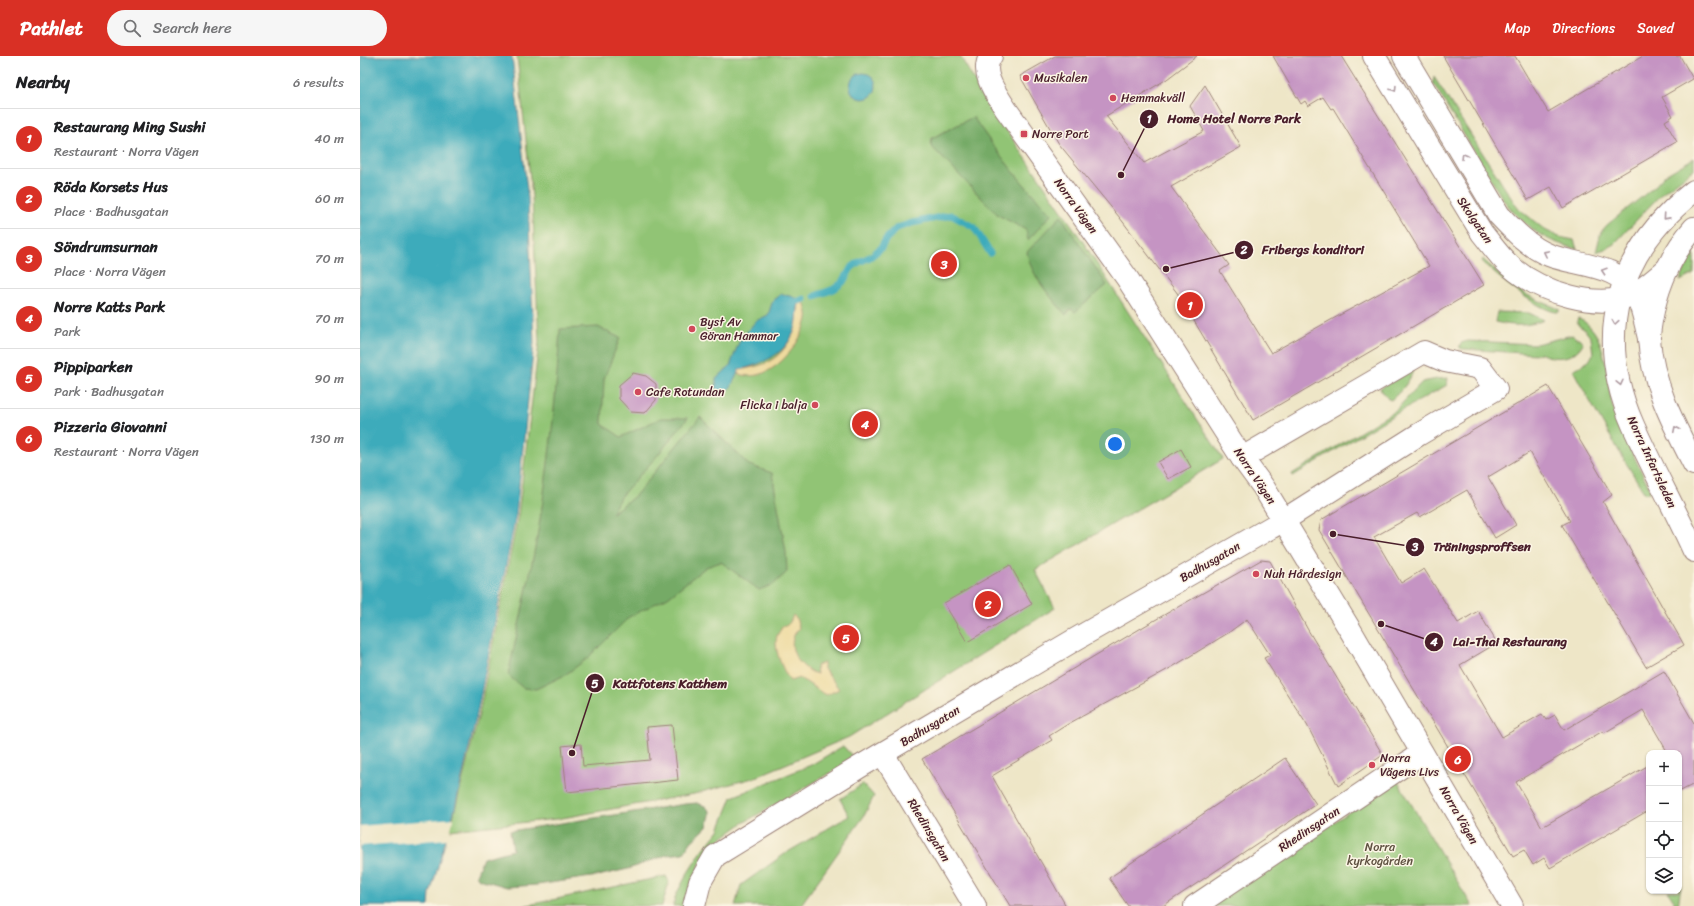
<!DOCTYPE html>
<meta charset="utf-8">
<style>
:root{--surface:#fff;--page:#f6f6f6;--text:#202124;--muted:#757577;--line:#e0e0e0;--accent:#d93025}
body{margin:0;font-family:Sriracha,sans-serif;background:var(--page);color:var(--text)}
.controls{position:absolute;right:12px;bottom:12px;display:grid;overflow:hidden;border-radius:8px;box-shadow:0 1px 3px #0004}
.controls button{width:36px;height:36px;display:grid;place-items:center;padding:0;border:0;border-bottom:1px solid var(--line);background:var(--surface);color:var(--text);font:20px sans-serif}
.you{position:absolute;left:755px;top:388px;width:14px;height:14px;margin:-10px;border:3px solid #fff;border-radius:50%;background:#1a73e8;box-shadow:0 0 0 6px #1a73e833}
.badge{display:grid;place-items:center;width:26px;height:26px;border-radius:50%;background:var(--accent);color:#fff;font-size:13px;font-weight:700}
.pin{position:absolute;translate:-50% -50%;border:2px solid #fff;box-shadow:0 1px 4px #0006}
.list{margin:0;padding:0;list-style:none}
h2{display:flex;justify-content:space-between;align-items:center;height:52px;margin:0;padding:0 16px;font-size:17px}
h2 small{font-size:13px;font-weight:400;color:var(--muted)}
.list li{display:grid;grid-template-columns:26px 1fr auto;gap:12px;align-items:center;box-sizing:border-box;height:60px;padding:0 16px;border-top:1px solid var(--line)}
.list b{display:block;font-size:15px;white-space:nowrap}
.list p{margin:0;font-size:13px;white-space:nowrap;color:var(--muted)}
.list em{font-size:13px;font-style:normal;color:var(--muted)}
.icon{flex:none;width:22px;height:22px;fill:none;stroke:currentColor;stroke-width:2;stroke-linecap:round;stroke-linejoin:round}
.map{position:relative;flex:none;width:1334px;height:850px;overflow:hidden}
header{display:flex;align-items:center;gap:24px;box-sizing:border-box;height:56px;padding:0 20px;background:var(--accent);color:#fff}
header strong{font-size:19px}
nav{display:flex;gap:22px;margin-inline-start:auto;font-size:14px}
.search{width:280px;height:36px;background:var(--page);display:flex;align-items:center;gap:10px;box-sizing:border-box;padding:0 14px;border-radius:22px;color:var(--muted);font-size:15px}
main{display:flex}
aside{flex:1;background:var(--surface)}
.map>svg:first-child{display:block}
.green{fill:#91c474;stroke:#6e7250}
.forest{fill:#74aa66;stroke:#5f6448}
.sand{fill:#eeda9e;stroke:#9c7c64}
.water{fill:#3dabbb;stroke:#446573}
.pier{fill:#eee6c7}
.lines{fill:none;stroke-linecap:round;stroke-linejoin:round}
.stream{stroke:#3dabbb;stroke-width:7}
.building{fill:#c594c3}
.street-casing{stroke:#9c8279;stroke-width:24}
.secondary-casing{stroke:#9c8279;stroke-width:24}
.highway-casing{stroke:#9c8279;stroke-width:24}
.street{stroke:#fff;stroke-width:22}
.secondary{stroke:#fff;stroke-width:22}
.highway{stroke:#fff;stroke-width:22}
.oneway{stroke:#ae9aa0}
.poi-dot{fill:#d1495b;stroke:#fcf5e5;stroke-width:1.5}
.labels{text-anchor:middle;dominant-baseline:central;stroke-width:3;stroke-linejoin:round;paint-order:stroke}
.poi-label{font-size:12px;fill:#4a1f2b;stroke:#fcf5e5;text-anchor:start}
.street-label{font-size:12px;fill:#4a1f2b;stroke:#fcf5e5}
.park-label{font-size:12px;fill:#5f5141;stroke:#fcf5e5}
.leader{fill:none;stroke:#4a1f2b;stroke-width:1.5}
.callout-dot{fill:#4a1f2b;stroke:#fcf5e5;stroke-width:1.5}
.mark-label{font-size:12px;text-anchor:middle;font-weight:bold;fill:#fff}
.callout-label{font-size:13px;text-anchor:middle;font-weight:bold;fill:#4a1f2b;stroke:#fcf5e5;stroke-width:3;stroke-linejoin:round;paint-order:stroke}
</style>
<header>
<strong>Pathlet</strong>
<div class="search"><svg class="icon" aria-label="search" viewBox="0 0 24 24"><circle cx="10" cy="10" r="6"/><path d="M15 15l6 6"/></svg>Search here</div>
<nav><a>Map</a><a>Directions</a><a>Saved</a></nav>
</header>
<main>
<aside>
<h2>Nearby<small>6 results</small></h2>
<ul class="list">
<li><span class="badge">1</span><div><b>Restaurang Ming Sushi</b><p>Restaurant · Norra Vägen</p></div><em>40 m</em></li>
<li><span class="badge">2</span><div><b>Röda Korsets Hus</b><p>Place · Badhusgatan</p></div><em>60 m</em></li>
<li><span class="badge">3</span><div><b>Söndrumsurnan</b><p>Place · Norra Vägen</p></div><em>70 m</em></li>
<li><span class="badge">4</span><div><b>Norre Katts Park</b><p>Park</p></div><em>70 m</em></li>
<li><span class="badge">5</span><div><b>Pippiparken</b><p>Park · Badhusgatan</p></div><em>90 m</em></li>
<li><span class="badge">6</span><div><b>Pizzeria Giovanni</b><p>Restaurant · Norra Vägen</p></div><em>130 m</em></li>
</ul>
</aside>
<div class="map">
<svg width="1334" height="850" viewBox="0 0 1334 850">
<rect width="100%" height="100%" fill="#fcf5e5"/>
<filter id="ink" filterUnits="userSpaceOnUse"><feTurbulence type="fractalNoise" baseFrequency=".025" numOctaves="2"/><feDisplacementMap in="SourceGraphic" scale="8" xChannelSelector="R" yChannelSelector="G"/><feConvolveMatrix kernelMatrix="1 2 1 2 8 2 1 2 1" color-interpolation-filters="sRGB"/></filter>
<filter id="wash" filterUnits="userSpaceOnUse"><feTurbulence type="fractalNoise" baseFrequency=".012" numOctaves="4" result="noise"/><feDisplacementMap in="SourceGraphic" scale="16" xChannelSelector="R" yChannelSelector="G"/><feGaussianBlur stdDeviation="0.9" result="paint"/><feColorMatrix in="noise" values="0 0 0 0 0 0 0 0 0 0 0 0 0 0 0 0 0 1.4 0 .05"/><feComposite in="paint" operator="in"/></filter>
<g filter="url(#wash)">
<rect width="100%" height="100%" fill="#eee6c7"/>
<!-- green -->
<g class="green">
<polygon points="157,0 600,0 624,41 721,183 863,403 675,514 695,552 489,681 393,722 334,738 197,763 90,774 119,658 158,459 179,286 172,141"/>
<path d="M1074 21 1157 151 1185 174 1199 181 1214 184 1217 193C1183 185 1163 170 1142 142L1073 27Z"/>
<polygon points="1334,102 1334,113 1302,137 1254,188 1245,193 1236,196 1241,176 1247,169 1294,131 1305,119"/>
<polygon points="1334,197 1334,218 1320,225 1323,217"/>
<path d="M1123 203C1138 218 1153 232 1173 242 1181 246 1190 249 1199 253V256C1182 258 1133 218 1122 205Z"/>
<path d="M1137 256 1169 257 1184 264C1167 271 1152 270 1135 266Z"/>
<path d="M1218 262C1252 278 1244 328 1255 358 1265 384 1278 408 1290 433L1291 435 1285 438C1260 397 1235 356 1213 314L1229 305 1233 298 1231 282 1224 273 1219 270 1217 266Z"/>
<path d="M1212 279 1216 282H1219L1223 287C1215 303 1195 305 1180 297L1176 298 1103 293 1100 292V289L1101 287 1108 285 1176 288Z"/>
<path d="M1053 314C1050 326 1041 335 1031 344L1028 343 1020 332Z"/>
<polygon points="1088,322 1087,329 1032,360 933,420 932,418 1036,354 1062,326 1077,323"/>
<polygon points="483,690 495,703 383,767 358,785 341,805 325,850 313,850 316,839 327,818 342,795 359,774 372,741 451,709"/>
<polygon points="1037,724 1112,850 849,850"/>
<polygon points="503,728 514,740 504,760 440,850 375,850 381,829 426,797 489,760 480,743"/>
<polygon points="306,820 309,826 302,850 163,850"/>
<polygon points="1319,826 1321,830 1318,850 1309,850 1315,846 1308,835 1319,835"/>
</g>
<!-- forest -->
<g class="forest">
<path d="M613 61C637 96 662 129 692 158L668 184 666 174 638 159 571 90 572 82Z"/>
<path d="M701 160 747 229 715 256 711 253 706 259C690 240 671 220 667 196Z"/>
<path d="M238 271 260 282 244 323 242 368 261 381 301 362H328L297 400 260 441 252 457 275 440 340 361 389 409 412 417 426 496 427 516 414 528 399 534 361 506 346 511 308 541 269 561 228 602 205 619 176 633 163 632 148 619C162 554 178 488 186 422 193 373 197 323 200 273Z"/>
<polygon points="325,748 337,747 345,750 350,755 350,759 347,771 331,786 324,797 307,799 268,813 238,820 177,829 147,831 119,823 116,819 123,802 153,794 150,775"/>
</g>
<!-- sand -->
<g class="sand">
<path d="M444 244C445 250 448 257 447 262 442 289 408 331 377 317L380 314C388 312 396 311 404 308 431 296 436 272 439 246Z"/>
<path d="M433 559 436 562 439 572C423 589 438 612 457 618L456 610 464 607V613L479 633 467 639C457 635 450 627 439 622L430 625C423 614 413 593 417 580 418 577 421 574 422 571 429 570 431 565 433 559Z"/>
</g>
<!-- water -->
<g class="water">
<polygon points="0,0 152,0 168,142 174,287 156,459 117,658 94,756 70,838 69,850 0,850"/>
<circle cx="503" cy="30" r="13"/>
<path d="M421 238 434 241 439 245C437 254 438 262 436 270 428 298 404 307 379 314L371 331 364 337 356 336V323L370 310 379 286 390 272 396 265 408 259 413 244Z"/>
</g>
<!-- pier -->
<polygon class="pier" points="94,762 88,783 0,790 0,770"/>
<g class="lines">
<!-- stream -->
<g class="stream">
<polyline points="455,240 474,233 483,226 491,212 499,206 510,201 521,192 526,183 537,172 552,167 591,159 614,171 630,197"/>
<polyline points="439,245 444,243"/>
</g>
</g>
<g id="blocks">
<!-- building -->
<g class="building">
<polygon points="695,0 837,0 807,23 746,60 784,107 844,75 830,50 845,29 881,91 811,131 869,209 860,215 911,297 1069,210 973,52 971,53 963,41 948,50 945,45 941,48 913,0 981,0 1124,229 893,364 818,238 760,162 699,88 660,20"/>
<polygon points="1083,0 1155,0 1188,56 1283,0 1320,0 1333,23 1302,41 1313,60 1305,65 1317,86 1203,152 1191,131 1168,144"/>
<polygon points="273,317 286,320 296,328 296,344 285,357 271,356 259,343 259,329"/>
<polygon points="1188,330 1252,439 1243,446 1324,589 1286,611 1202,469 1210,465 1170,396 1128,421 1156,469 1135,482 1107,434 1060,461 1057,457 1014,481 1041,527 1064,513 1098,567 1118,555 1137,587 1100,609 1142,681 1182,658 1186,664 1195,659 1204,674 1304,615 1334,667 1334,728 1319,736 1319,697 1308,697 1283,654 1244,677 1243,675 1156,726 1182,771 1289,709 1289,754 1190,812 1184,802 1173,809 1164,794 1153,800 959,474 961,464"/>
<polygon points="821,393 831,411 808,423 798,406"/>
<polygon points="901,504 910,505 948,574 1023,699 978,730 947,669 904,602 910,599 887,563 868,577 814,610 708,668 689,680 692,684 632,720 706,850 650,850 562,703 788,568"/>
<polygon points="650,509 672,548 607,586 584,547"/>
<polygon points="312,669 318,724 207,736 202,690 221,688 223,710 290,704 287,671"/>
<polygon points="925,702 956,748 803,850 768,850 749,822"/>
</g>
</g>
</g>
<g filter="url(#ink)">
<use href="#blocks" fill-opacity="0" stroke="#9c8279" stroke-width="1"/>
<g class="lines">
<!-- street casing -->
<g class="street-casing">
<g id="street">
<polyline points="523,698 615,850"/>
<polyline points="334,850 340,826 355,800 501,710 716,583 924,464 1058,379 1136,333 1120,312 1085,305 1064,296 882,402"/>
<polyline points="835,850 1062,697"/>
</g>
</g>
<!-- secondary casing -->
<g class="secondary-casing">
<g id="secondary">
<path d="M631 0C619 16 637 39 645 52L767 222 882 402 904 432 992 577 1152 850"/>
<path d="M1014 0 1122 177C1131 188 1139 200 1150 210 1180 236 1239 256 1276 237 1288 230 1298 221 1308 212"/>
<path d="M1044 0 1139 159C1153 174 1169 191 1189 199 1217 210 1259 208 1276 238 1283 251 1285 267 1289 282"/>
</g>
</g>
<!-- highway casing -->
<g class="highway-casing">
<g id="highway">
<path d="M1334 135C1257 196 1233 278 1273 369 1292 412 1315 453 1334 495"/>
<path d="M1334 172C1311 198 1297 231 1291 265 1290 271 1289 277 1289 283 1292 328 1314 369 1334 408"/>
</g>
</g>
<!-- street -->
<use href="#street" class="street"/>
<!-- secondary -->
<use href="#secondary" class="secondary"/>
<!-- highway -->
<use href="#highway" class="highway"/>
</g>
<!-- one-way arrows -->
<defs><path id="oneway-chevron" d="M-2-3.5L2.5 0L-2 3.5" fill="none" stroke-width="1.6" stroke-linecap="round" stroke-linejoin="round"/></defs>
<g class="oneway">
<use href="#oneway-chevron" transform="translate(1034 33) rotate(58)"/>
<use href="#oneway-chevron" transform="translate(1104 100) rotate(-121)"/>
<use href="#oneway-chevron" transform="translate(1306 161) rotate(132)"/>
<use href="#oneway-chevron" transform="translate(1186 197) rotate(-153)"/>
<use href="#oneway-chevron" transform="translate(1244 215) rotate(-162)"/>
<use href="#oneway-chevron" transform="translate(1255 266) rotate(99)"/>
<use href="#oneway-chevron" transform="translate(1260 327) rotate(77)"/>
<use href="#oneway-chevron" transform="translate(1316 373) rotate(-116)"/>
</g>
</g>
<!-- markers -->
<g class="poi-dot">
<circle cx="666" cy="22" r="4"/>
<circle cx="753" cy="42" r="4"/>
<rect x="660" y="74" width="8" height="8" rx="2"/>
<circle cx="332" cy="273" r="4"/>
<circle cx="278" cy="336" r="4"/>
<circle cx="455" cy="349" r="4"/>
<circle cx="896" cy="518" r="4"/>
<circle cx="1012" cy="709" r="4"/>
</g>
<g class="labels">
<!-- poi labels -->
<g class="poi-label">
<text x="674" y="22">Musikalen</text>
<text x="761" y="42">Hemmakväll</text>
<text x="672" y="78">Norre Port</text>
<text x="340" y="266">Byst Av<tspan x="340" dy="14">Göran Hammar</tspan></text>
<text x="286" y="336">Cafe Rotundan</text>
<text x="447" y="349" text-anchor="end">Flicka i balja</text>
<text x="904" y="518">Nuh Hårdesign</text>
<text x="1020" y="702">Norra<tspan x="1020" dy="14">Vägens Livs</tspan></text>
</g>
<!-- street labels -->
<g class="street-label">
<text transform="translate(716 150) rotate(54)">Norra Vägen</text>
<text transform="translate(1115 164) rotate(56)">Skolgatan</text>
<text transform="translate(1292 406) rotate(65)">Norra Infartsleden</text>
<text transform="translate(895 420) rotate(56)">Norra Vägen</text>
<text transform="translate(850 506) rotate(-30)">Badhusgatan</text>
<text transform="translate(570 670) rotate(-31)">Badhusgatan</text>
<text transform="translate(1099 759) rotate(60)">Norra Vägen</text>
<text transform="translate(949 773) rotate(-34)">Rhedinsgatan</text>
<text transform="translate(569 774) rotate(59)">Rhedinsgatan</text>
</g>
<!-- park labels -->
<g class="park-label">
<text x="1020" y="791">Norra<tspan x="1020" dy="14">kyrkogården</tspan></text>
</g>
</g>
<!-- callouts -->
<path class="leader" d="M761 119L789 63M806 213L884 194M973 478L1055 491M1021 568L1074 586M212 697L235 627"/>
<g class="callout-dot">
<circle cx="761" cy="119" r="4"/>
<circle cx="806" cy="213" r="4"/>
<circle cx="973" cy="478" r="4"/>
<circle cx="1021" cy="568" r="4"/>
<circle cx="212" cy="697" r="4"/>
<circle cx="789" cy="63" r="10"/>
<circle cx="884" cy="194" r="10"/>
<circle cx="1055" cy="491" r="10"/>
<circle cx="1074" cy="586" r="10"/>
<circle cx="235" cy="627" r="10"/>
</g>
<g class="mark-label">
<text x="789" y="67">1</text>
<text x="884" y="198">2</text>
<text x="1055" y="495">3</text>
<text x="1074" y="590">4</text>
<text x="235" y="632">5</text>
</g>
<g class="callout-label">
<text x="874" y="67">Home Hotel Norre Park</text>
<text x="953" y="198">Fribergs konditori</text>
<text x="1122" y="495">Träningsproffsen</text>
<text x="1150" y="590">Lai-Thai Restaurang</text>
<text x="310" y="632">Kattfotens Katthem</text>
</g>
</svg>
<div class="controls">
<button>+</button>
<button>−</button>
<button><svg class="icon" aria-label="locate" viewBox="0 0 24 24"><circle cx="12" cy="12" r="6"/><path d="M12 2v4M12 18v4M2 12h4M18 12h4"/></svg></button>
<button><svg class="icon" aria-label="layers" viewBox="0 0 24 24"><path d="M12 4l9 5-9 5-9-5zM3 14l9 5 9-5"/></svg></button>
</div>
<div class="you"></div>
<div class="pin badge" style="left:830px;top:249px">1</div>
<div class="pin badge" style="left:628px;top:548px">2</div>
<div class="pin badge" style="left:584px;top:208px">3</div>
<div class="pin badge" style="left:505px;top:368px">4</div>
<div class="pin badge" style="left:486px;top:582px">5</div>
<div class="pin badge" style="left:1098px;top:703px">6</div>
</div>
</main>
